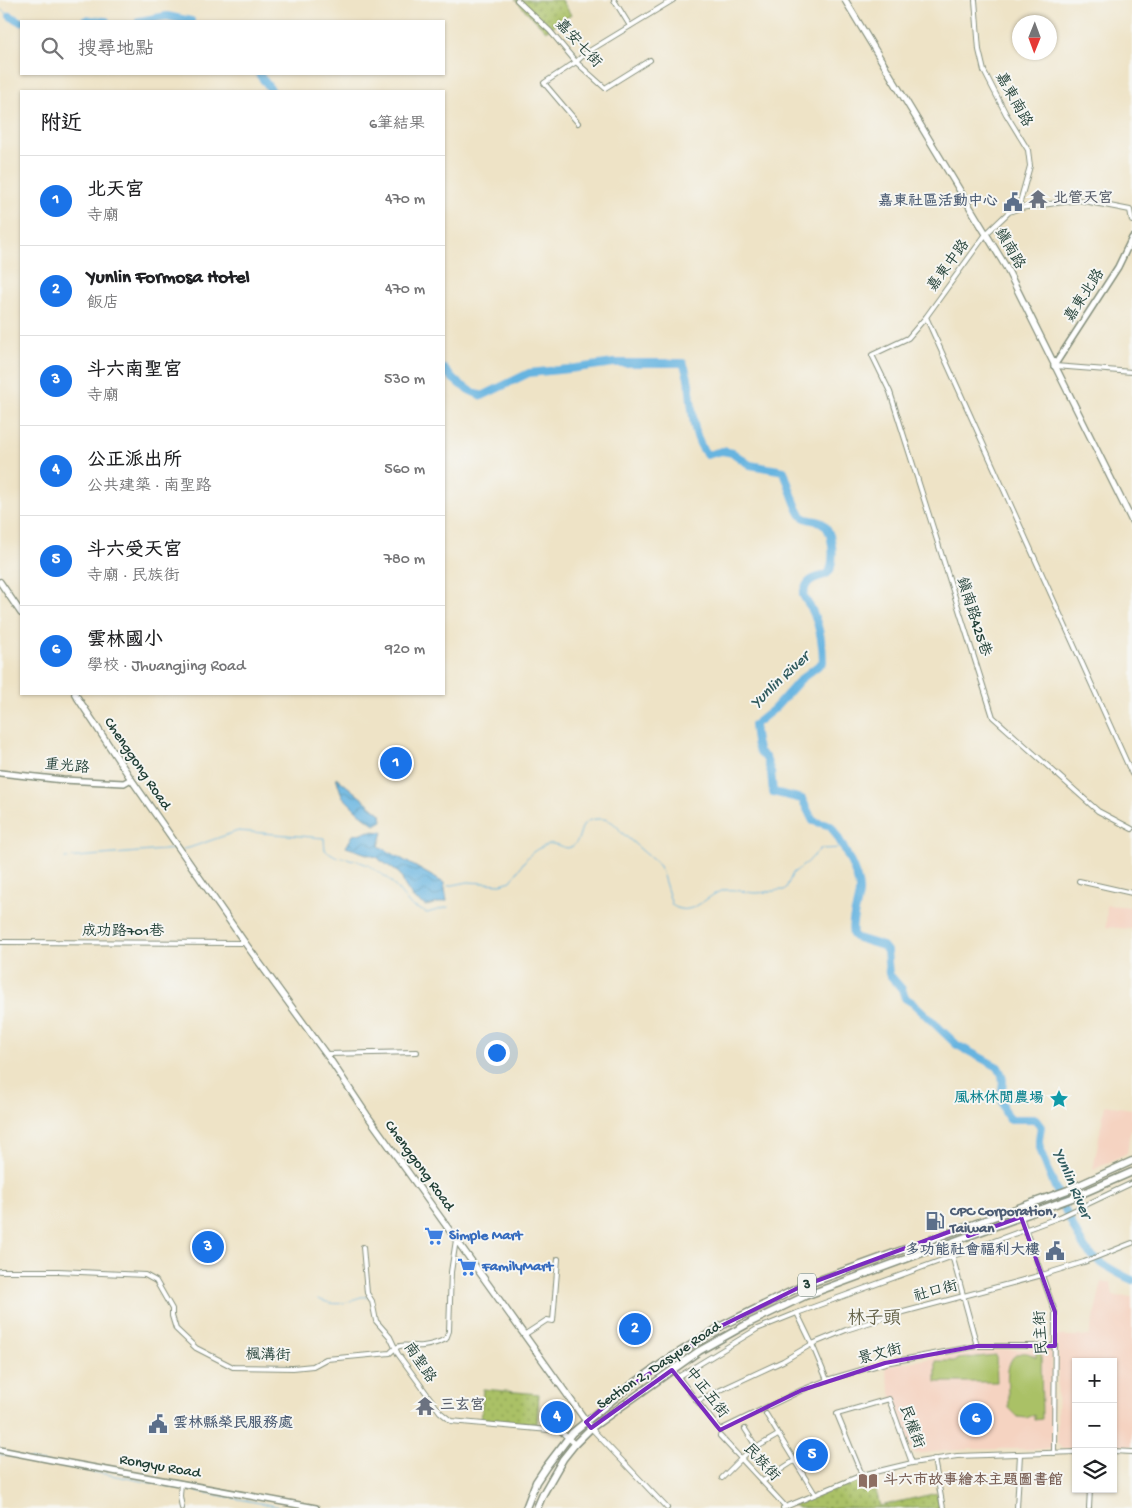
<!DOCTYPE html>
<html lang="zh-TW">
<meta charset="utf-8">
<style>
:root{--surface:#fff;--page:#f6f6f6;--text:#202124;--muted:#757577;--line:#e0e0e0;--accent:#1a73e8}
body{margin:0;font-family:"Gochi Hand","LXGW WenKai TC",sans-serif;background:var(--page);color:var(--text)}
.controls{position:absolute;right:15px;bottom:15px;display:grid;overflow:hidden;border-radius:0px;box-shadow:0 1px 4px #0004}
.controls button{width:45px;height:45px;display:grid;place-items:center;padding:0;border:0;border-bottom:1px solid var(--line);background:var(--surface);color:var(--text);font:25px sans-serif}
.compass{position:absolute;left:1012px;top:15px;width:45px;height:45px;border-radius:50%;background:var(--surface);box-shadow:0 1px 4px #0004;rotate:181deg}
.you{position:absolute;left:496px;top:1052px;width:18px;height:18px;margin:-12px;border:4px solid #fff;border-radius:50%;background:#1a73e8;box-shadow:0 0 0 8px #1a73e833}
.badge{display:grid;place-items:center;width:32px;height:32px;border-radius:50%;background:var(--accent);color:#fff;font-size:16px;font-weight:700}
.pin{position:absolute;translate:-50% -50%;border:2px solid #fff;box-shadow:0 1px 5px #0006}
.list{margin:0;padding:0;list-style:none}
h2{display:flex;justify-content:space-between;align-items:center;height:65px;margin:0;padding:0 20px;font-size:21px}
h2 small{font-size:16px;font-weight:400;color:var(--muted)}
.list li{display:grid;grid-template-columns:32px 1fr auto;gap:15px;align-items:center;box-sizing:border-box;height:90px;padding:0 20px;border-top:1px solid var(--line)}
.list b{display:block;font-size:19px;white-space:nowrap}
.list p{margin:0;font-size:16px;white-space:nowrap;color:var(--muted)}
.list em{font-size:16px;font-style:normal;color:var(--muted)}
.icon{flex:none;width:28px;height:28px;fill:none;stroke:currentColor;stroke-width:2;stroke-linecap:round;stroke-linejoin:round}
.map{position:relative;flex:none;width:1132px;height:1508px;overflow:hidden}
.search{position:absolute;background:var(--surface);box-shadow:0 1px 4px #0004;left:20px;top:20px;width:425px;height:55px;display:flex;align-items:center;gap:12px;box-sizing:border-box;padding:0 18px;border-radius:0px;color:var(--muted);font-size:19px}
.panel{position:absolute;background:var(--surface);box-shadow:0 1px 4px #0004;left:20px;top:90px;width:425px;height:605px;border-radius:0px}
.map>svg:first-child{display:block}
.built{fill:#f5d3c1}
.green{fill:url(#green-dots);stroke:#647f4d}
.pitch{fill:#aac166;stroke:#647f4d}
.water{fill:url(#water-waves);stroke:#42788a}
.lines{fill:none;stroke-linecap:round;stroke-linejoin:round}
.stream{stroke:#66b4e0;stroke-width:1}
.river{stroke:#66b4e0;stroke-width:8}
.minor-casing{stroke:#86907d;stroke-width:6}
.tertiary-casing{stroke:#86907d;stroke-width:8}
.secondary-casing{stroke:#86907d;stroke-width:8}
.primary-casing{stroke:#86907d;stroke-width:9}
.minor{stroke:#fff;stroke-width:4}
.tertiary{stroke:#fff;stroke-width:5}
.secondary{stroke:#fff;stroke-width:5.5}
.primary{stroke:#fff;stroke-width:6}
.marked{fill:none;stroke:#7b2cbf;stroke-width:4;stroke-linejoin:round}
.labels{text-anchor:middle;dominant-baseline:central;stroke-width:4;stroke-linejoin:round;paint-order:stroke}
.shield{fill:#f6f6f2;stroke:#60746d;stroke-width:1}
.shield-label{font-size:14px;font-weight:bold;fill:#1f3d34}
.street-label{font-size:15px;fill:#1f3d34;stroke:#f6f6f2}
.worship-label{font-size:15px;font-weight:bold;fill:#5b616d;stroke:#f6f6f2;text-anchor:start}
.service-label{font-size:15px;font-weight:bold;fill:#4e5e75;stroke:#f6f6f2;text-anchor:end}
.culture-label{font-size:15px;font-weight:bold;fill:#0d838f;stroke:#f6f6f2;text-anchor:end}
.shop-label{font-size:15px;font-weight:bold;fill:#366cbe;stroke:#f6f6f2;text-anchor:start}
.education-label{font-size:15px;font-weight:bold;fill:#785e54;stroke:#f6f6f2;text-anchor:start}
.water-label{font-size:16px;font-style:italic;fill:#315b5f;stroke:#f6f6f2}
.quarter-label{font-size:18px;fill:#646147;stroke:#f6f6f2}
</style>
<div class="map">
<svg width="1132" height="1508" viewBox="0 0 1132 1508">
<defs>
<pattern id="green-dots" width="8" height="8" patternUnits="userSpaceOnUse" patternTransform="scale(1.25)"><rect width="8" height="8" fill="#aac166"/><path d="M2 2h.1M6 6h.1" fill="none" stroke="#8a9e55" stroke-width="1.8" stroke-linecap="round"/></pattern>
<pattern id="water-waves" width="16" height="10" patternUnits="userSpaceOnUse" patternTransform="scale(1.25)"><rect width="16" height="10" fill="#66b4e0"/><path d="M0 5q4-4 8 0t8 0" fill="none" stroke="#5394b6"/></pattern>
</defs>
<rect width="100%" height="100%" fill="#f6f6f2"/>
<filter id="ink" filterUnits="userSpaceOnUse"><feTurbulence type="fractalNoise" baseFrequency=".02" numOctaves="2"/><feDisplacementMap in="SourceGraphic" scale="10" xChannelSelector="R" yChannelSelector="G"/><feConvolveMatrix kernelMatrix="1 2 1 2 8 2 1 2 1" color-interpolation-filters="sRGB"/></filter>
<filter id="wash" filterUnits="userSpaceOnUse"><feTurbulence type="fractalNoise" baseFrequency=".0096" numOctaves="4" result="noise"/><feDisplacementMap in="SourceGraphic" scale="20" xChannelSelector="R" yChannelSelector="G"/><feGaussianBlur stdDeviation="1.12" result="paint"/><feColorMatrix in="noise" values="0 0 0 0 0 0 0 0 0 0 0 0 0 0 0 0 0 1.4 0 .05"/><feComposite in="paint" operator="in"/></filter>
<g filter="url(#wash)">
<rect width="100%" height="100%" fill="#eee3c6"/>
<!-- built -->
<g class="built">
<polygon points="1107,905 1132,907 1132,929 1106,927"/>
<polygon points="1105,1105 1132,1109 1132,1121 1127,1153 1093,1170"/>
<polygon points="1102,1282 1111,1282 1113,1296 1132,1297 1132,1446 1113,1446 1113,1362 1076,1362 1076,1448 1062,1449 1057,1443 1058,1336 1089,1336"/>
<polygon points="1052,1349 1052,1449 969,1449 913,1454 890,1390 885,1366 983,1350"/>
</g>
<!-- green -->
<g class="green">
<polygon points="515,0 562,0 571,15 546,31"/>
<polygon points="483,1389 539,1394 537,1424 481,1419"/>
<polygon points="872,1476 880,1506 937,1493 940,1508 798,1508 792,1504 828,1490"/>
</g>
<!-- pitch -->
<g class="pitch">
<path d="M1036 1351H1041L1042 1419 1034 1420V1414L1027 1418 1018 1417 1009 1408C1009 1392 1001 1357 1021 1353 1027 1352 1032 1354 1036 1358Z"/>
<polygon points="996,1355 997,1382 936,1382 936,1361 957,1361 958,1359"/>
</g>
<!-- water -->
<g class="water">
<polygon points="336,777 381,814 382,821 375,825 358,812 342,796"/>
<polygon points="370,831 383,832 379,846 444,883 447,901 426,906 413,898 405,886 400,874 376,857 346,847 353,835"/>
</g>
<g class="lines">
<!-- stream -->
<g class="stream">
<polyline points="0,9 10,16"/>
<polyline points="183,849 189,848 238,831 324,838 325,850 337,857 355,860 368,865 389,879 410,905 427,913 448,907"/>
<polyline points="65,858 176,849"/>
<path d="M448 886 468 882 501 884 511 881C521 868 526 853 542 847 545 845 549 843 553 844 558 844 566 850 571 847 586 839 573 817 603 819 611 820 617 825 621 832L660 866 672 905C690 919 706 896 721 891 731 887 745 893 756 893 765 893 774 890 784 890L786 888 793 873 807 863 820 849 843 848"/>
<path d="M318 1299C326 1302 334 1305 343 1303 352 1302 359 1295 367 1297"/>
<polyline points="0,1454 179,1488"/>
<polyline points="182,1488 286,1508"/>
</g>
<!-- river -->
<g class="river">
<polyline points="10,16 21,22"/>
<polyline points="84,21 86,20 106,21"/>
<polyline points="139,21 167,16 191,21"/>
<polyline points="259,74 272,91"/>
<path d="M444 369C454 382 466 390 482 396L529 373 569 369 614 363H683C696 391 686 429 707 455L722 451 733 453 750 465 784 471C787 480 796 509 801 515 807 522 816 519 822 523 833 530 834 556 831 567 828 582 807 570 803 595 806 601 810 606 813 612 820 628 823 645 823 662L801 679 774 709 754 725 756 742 759 752 766 758 771 772 773 792 802 799 813 821 831 826C840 840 861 877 859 893 858 907 850 921 853 935L857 938 883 946 887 951 889 974 902 989 905 998 913 1003 957 1045 998 1067 1002 1075 1003 1081 1001 1099 1005 1112 1009 1119H1035L1041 1127C1040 1132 1039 1137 1039 1142 1040 1157 1077 1239 1087 1251 1098 1263 1117 1273 1132 1280"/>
</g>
</g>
</g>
<g filter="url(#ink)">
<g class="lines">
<!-- minor casing -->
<g class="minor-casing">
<g id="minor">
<polyline points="517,0 550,31 576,62 605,88 650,60"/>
<polyline points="614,0 630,26"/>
<polyline points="975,0 979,50 984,71 1006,114 1028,150 1030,166 1020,202 1020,208"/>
<polyline points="578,123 544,83 576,62 586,53 673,0"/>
<polyline points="1132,221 1130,210 1079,200 1020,208 1009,212 986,234 926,317 908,338 872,355 890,392 993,717 1098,811 1132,829"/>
<polyline points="926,317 1132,774"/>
<polyline points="1055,366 1132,372"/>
<polyline points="1079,881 1132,893"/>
<polyline points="0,942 245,943"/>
<polyline points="327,1054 417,1052"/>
<polyline points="1021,1217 1055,1312 1054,1453"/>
<polyline points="363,1247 367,1293 372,1301 376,1321 390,1337 398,1354 440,1412 451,1421 560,1431 575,1444"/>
<polyline points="952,1255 977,1346"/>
<path d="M0 1271H58L145 1275 156 1281 172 1309V1316L176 1329 196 1348 233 1367 293 1368 313 1366 326 1359 338 1358 390 1353C402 1340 408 1348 423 1346 430 1345 440 1342 446 1339L449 1331 451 1272 456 1240"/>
<polyline points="797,1313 812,1344 827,1380"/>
<polyline points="524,1335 547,1320 553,1321 558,1259"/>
<polyline points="673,1369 678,1377 720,1430 802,1390 827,1380 885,1363 977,1346 1055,1346"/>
<polyline points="678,1377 757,1329 797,1313 1060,1217 1132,1183"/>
<polyline points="697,1401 783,1361 812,1344 846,1330 896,1314 1042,1275 1084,1262 1132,1243"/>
<polyline points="766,1414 815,1494"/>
<polyline points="591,1428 667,1508"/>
<polyline points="745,1429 757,1448"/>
<polyline points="720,1436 786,1507"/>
<polyline points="1113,1451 1132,1452"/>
<polyline points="934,1459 943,1508"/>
<polyline points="862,1475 837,1414 889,1399 912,1463"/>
<polyline points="722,1478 747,1453 778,1435"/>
<polyline points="763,1481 794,1461"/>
<polyline points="181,1483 180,1496 182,1508"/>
<polyline points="783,1508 862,1475 912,1463 957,1456 1076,1452"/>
<polyline points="1017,1508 1020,1454"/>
<polyline points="1089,1508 1090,1489"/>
</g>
</g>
<!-- tertiary casing -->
<g class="tertiary-casing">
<g id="tertiary">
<polyline points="1054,366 1118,267 1132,238"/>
<polyline points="0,773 63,780 124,783 131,779"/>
<polyline points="0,1450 52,1460 316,1508"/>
</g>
</g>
<!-- secondary casing -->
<g class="secondary-casing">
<g id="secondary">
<polyline points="845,0 1006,267 1132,521"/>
<polyline points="0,582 21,613"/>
<polyline points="75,694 131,779 245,943 331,1061 367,1115 591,1428"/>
</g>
</g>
<!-- primary casing -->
<g class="primary-casing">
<g id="primary">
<polyline points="526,1508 536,1482 546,1467 572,1433 626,1389 670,1358 723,1325 800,1287 1068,1190 1132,1161"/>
<polyline points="537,1508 543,1494 563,1459 575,1444 591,1428 699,1351 751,1322 805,1296 1072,1198 1132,1172"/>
</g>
</g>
<!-- minor -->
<use href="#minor" class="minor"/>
<!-- tertiary -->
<use href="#tertiary" class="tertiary"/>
<!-- secondary -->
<use href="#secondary" class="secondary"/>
<!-- primary -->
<use href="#primary" class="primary"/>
</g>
</g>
<!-- marked area -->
<path class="marked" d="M1021 1217 1055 1312V1346H977L885 1363 802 1390 720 1430 672 1370 591 1428 586 1422 626 1389 723 1325 800 1287 965 1226 968 1236Z"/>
<!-- icons -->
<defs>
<g id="temple-bare" transform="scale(1.5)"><path d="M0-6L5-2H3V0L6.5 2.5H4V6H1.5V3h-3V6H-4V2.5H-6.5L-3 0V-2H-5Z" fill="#6b7280" stroke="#f6f6f2" stroke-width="2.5" paint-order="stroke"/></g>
<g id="civic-bare" transform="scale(1.5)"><path d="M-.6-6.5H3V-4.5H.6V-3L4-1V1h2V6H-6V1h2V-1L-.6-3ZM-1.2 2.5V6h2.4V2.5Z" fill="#5c6f8a" stroke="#f6f6f2" stroke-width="2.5" paint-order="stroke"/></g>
<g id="sight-bare" transform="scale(1.5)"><path d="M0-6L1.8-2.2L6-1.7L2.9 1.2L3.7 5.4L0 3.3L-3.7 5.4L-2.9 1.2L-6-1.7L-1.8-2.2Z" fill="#0f9aa8" stroke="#f6f6f2" stroke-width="2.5" paint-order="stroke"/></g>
<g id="fuel-bare" transform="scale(1.5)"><path d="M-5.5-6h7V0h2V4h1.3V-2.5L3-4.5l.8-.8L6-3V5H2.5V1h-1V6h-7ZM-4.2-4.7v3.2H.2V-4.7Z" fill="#5c6f8a" stroke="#f6f6f2" stroke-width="2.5" paint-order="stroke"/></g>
<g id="supermarket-bare" transform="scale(1.5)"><path d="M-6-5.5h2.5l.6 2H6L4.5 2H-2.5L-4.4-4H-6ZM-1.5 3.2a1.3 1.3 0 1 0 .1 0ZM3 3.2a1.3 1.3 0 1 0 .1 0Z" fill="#3f7fe0" stroke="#f6f6f2" stroke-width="2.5" paint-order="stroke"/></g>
<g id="library-bare" transform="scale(1.5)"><path d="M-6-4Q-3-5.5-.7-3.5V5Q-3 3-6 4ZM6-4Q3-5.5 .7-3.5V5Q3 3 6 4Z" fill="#8d6e63" stroke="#f6f6f2" stroke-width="2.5" paint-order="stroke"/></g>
</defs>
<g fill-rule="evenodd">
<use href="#temple-bare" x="1038" y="199"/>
<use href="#civic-bare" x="1013" y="202"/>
<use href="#sight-bare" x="1059" y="1099"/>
<use href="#fuel-bare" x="935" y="1221"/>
<use href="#supermarket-bare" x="434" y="1236"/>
<use href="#civic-bare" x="1055" y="1251"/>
<use href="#supermarket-bare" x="467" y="1267"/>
<use href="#temple-bare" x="425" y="1406"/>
<use href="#civic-bare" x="158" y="1424"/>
<use href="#library-bare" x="868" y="1481"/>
</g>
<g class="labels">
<!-- shield labels -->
<rect class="shield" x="798" y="1273.5" width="18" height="23" rx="4"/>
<g class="shield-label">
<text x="807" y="1285">3</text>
</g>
<!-- street labels -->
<g class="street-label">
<text transform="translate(578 44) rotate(47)">嘉安七街</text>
<text transform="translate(1013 100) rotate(61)">嘉東南路</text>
<text transform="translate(1009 249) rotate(60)">鎮南路</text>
<text transform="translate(949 266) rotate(-54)">嘉東中路</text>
<text transform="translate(1085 296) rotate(-57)">嘉東北路</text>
<text transform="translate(973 617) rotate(72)">鎮南路425巷</text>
<text transform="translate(137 764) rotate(56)">Chenggong Road</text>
<text transform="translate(67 767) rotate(5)">重光路</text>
<text x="123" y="932">成功路701巷</text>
<text transform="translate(419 1166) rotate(54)">Chenggong Road</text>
<text transform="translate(936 1292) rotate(-15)">社口街</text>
<text transform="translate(1042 1333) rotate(-93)">民主街</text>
<text transform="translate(880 1355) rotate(-14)">景文街</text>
<text transform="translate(268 1356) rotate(1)">楓溝街</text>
<text transform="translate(419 1363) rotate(56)">南聖路</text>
<text transform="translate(659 1366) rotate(-34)">Section 2, Dasyue Road</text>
<text transform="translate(706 1393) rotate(52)">中正五街</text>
<text transform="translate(911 1427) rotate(70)">民權街</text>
<text transform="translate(761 1463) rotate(47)">民族街</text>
<text transform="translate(160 1467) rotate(10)">Rongyu Road</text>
</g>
<!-- worship labels -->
<g class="worship-label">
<text x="1053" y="199">北管天宮</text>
<text x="440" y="1406">三玄宮</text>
</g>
<!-- service labels -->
<g class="service-label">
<text x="998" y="202">嘉東社區活動中心</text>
<text x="950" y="1212" text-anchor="start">CPC Corporation,<tspan x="950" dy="17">Taiwan</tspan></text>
<text x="1040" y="1251">多功能社會福利大樓</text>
<text x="173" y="1424" text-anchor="start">雲林縣榮民服務處</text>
</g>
<!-- culture labels -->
<g class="culture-label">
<text x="1044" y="1099">風林休閒農場</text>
</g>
<!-- shop labels -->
<g class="shop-label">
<text x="449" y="1236">Simple Mart</text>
<text x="482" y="1267">FamilyMart</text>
</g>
<!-- education labels -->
<g class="education-label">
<text x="883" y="1481">斗六市故事繪本主題圖書館</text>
</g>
<!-- water labels -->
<g class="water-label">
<text transform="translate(781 681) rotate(-43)">Yunlin River</text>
<text transform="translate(1071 1184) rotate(67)">Yunlin River</text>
</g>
<!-- quarter labels -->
<g class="quarter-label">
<text x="874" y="1319">林子頭</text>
</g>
</g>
</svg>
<div class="controls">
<button>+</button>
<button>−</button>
<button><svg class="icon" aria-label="layers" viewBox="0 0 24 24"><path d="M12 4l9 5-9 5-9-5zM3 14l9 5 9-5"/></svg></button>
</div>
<svg class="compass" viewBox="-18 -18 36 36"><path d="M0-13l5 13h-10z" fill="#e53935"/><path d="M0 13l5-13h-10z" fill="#757577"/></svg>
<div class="you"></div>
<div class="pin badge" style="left:396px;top:763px">1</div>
<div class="pin badge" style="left:635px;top:1329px">2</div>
<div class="pin badge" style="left:208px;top:1247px">3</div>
<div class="pin badge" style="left:557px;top:1417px">4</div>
<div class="pin badge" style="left:812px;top:1455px">5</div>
<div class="pin badge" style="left:976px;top:1419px">6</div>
<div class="search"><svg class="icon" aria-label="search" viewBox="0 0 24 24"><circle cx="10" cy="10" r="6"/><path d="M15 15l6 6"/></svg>搜尋地點</div>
<section class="panel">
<h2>附近<small>6筆結果</small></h2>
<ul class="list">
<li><span class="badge">1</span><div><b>北天宮</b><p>寺廟</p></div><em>470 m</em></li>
<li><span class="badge">2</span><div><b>Yunlin Formosa Hotel</b><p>飯店</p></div><em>470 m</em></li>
<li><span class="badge">3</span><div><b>斗六南聖宮</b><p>寺廟</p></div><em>530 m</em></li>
<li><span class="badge">4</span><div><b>公正派出所</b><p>公共建築 · 南聖路</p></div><em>560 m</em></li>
<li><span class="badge">5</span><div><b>斗六受天宮</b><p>寺廟 · 民族街</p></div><em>780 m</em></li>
<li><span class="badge">6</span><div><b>雲林國小</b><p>學校 · Jhuangjing Road</p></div><em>920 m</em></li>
</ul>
</section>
</div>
